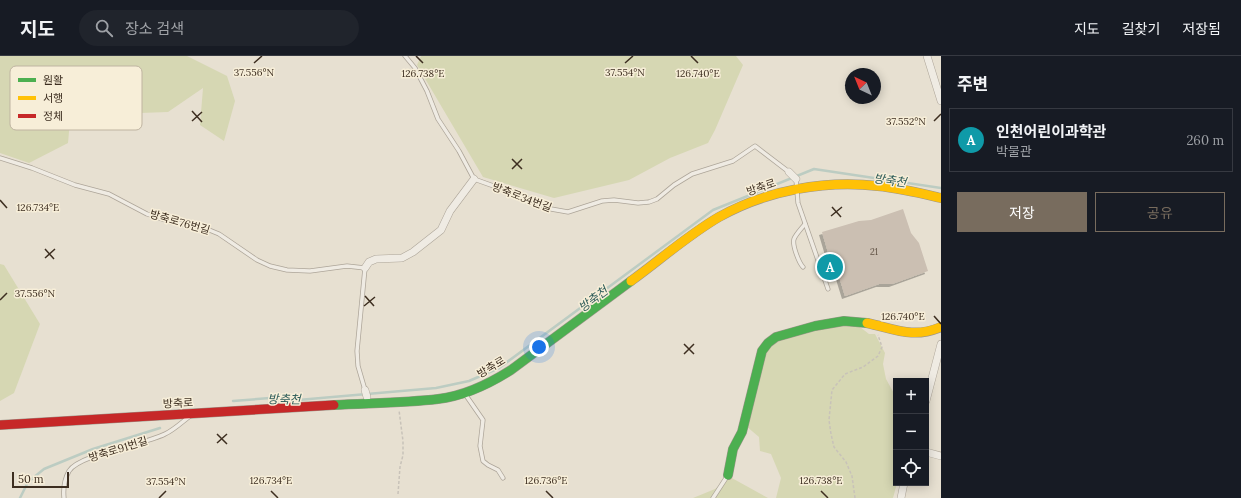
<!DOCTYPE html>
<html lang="ko">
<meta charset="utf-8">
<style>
:root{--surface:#171b24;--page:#20242c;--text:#f1f3f6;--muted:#9ea1a6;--line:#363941;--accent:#786c5e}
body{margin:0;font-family:Lora,"Noto Sans KR",serif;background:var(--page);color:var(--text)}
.controls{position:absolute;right:12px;bottom:12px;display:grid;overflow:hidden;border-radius:0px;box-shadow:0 2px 10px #0003}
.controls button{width:36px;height:36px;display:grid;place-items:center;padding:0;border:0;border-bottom:1px solid var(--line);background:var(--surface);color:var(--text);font:20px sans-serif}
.compass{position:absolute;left:845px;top:12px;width:36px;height:36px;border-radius:50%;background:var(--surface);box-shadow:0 2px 10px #0003;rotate:317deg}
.scale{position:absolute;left:12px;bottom:10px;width:57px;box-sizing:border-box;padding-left:4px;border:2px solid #3d2e20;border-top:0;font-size:11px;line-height:14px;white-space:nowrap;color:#3d2e20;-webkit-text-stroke:3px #f7eed8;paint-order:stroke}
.you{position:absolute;left:539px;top:291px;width:14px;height:14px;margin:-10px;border:3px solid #fff;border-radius:50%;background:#1a73e8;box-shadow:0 0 0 6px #1a73e833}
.badge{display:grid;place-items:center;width:26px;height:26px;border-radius:50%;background:var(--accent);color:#fff;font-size:13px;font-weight:700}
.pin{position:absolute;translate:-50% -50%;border:2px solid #fff;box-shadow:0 1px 4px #0006}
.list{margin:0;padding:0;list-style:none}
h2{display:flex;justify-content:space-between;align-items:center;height:52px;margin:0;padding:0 16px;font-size:17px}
h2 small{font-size:13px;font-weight:400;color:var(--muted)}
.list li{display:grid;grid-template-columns:26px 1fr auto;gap:12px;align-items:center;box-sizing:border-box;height:64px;margin:0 8px 8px;padding:0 8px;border:1px solid var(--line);border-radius:0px}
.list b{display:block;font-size:15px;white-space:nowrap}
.list p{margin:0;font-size:13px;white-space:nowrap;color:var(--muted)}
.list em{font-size:13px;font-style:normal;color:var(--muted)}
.actions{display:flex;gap:8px;padding:12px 16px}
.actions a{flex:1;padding:9px 0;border:1px solid var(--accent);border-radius:0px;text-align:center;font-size:14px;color:var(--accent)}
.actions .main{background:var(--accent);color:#fff}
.icon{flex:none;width:22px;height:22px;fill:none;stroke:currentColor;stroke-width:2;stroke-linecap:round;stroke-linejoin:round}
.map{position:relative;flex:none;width:941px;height:442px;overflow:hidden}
header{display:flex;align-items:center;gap:24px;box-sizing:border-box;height:56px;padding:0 20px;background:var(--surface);border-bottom:1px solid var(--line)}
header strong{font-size:19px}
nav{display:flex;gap:22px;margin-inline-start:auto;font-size:14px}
.search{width:280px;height:36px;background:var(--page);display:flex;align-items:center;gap:10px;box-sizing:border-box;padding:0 14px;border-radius:22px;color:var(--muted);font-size:15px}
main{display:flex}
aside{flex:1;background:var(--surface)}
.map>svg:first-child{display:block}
.green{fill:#d6d7b3}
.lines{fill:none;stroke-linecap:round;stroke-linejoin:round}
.stream{stroke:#bcccc2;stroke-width:2.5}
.building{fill:#cbbfb2;filter:url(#shadow)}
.lane-casing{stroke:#ada599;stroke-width:5}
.street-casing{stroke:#ada599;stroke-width:8}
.fast-casing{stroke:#9c958a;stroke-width:10}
.slow-casing{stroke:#9c958a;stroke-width:10}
.jam-casing{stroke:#9c958a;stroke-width:10}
.path{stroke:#c8c2b9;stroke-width:1.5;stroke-dasharray:3 2;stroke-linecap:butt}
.lane{stroke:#efebe3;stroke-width:3.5}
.street{stroke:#efebe3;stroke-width:7}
.fast{stroke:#4caf50;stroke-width:9}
.slow{stroke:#ffc107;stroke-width:9}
.jam{stroke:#c62828;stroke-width:9}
.ticks{fill:none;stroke:#3d2e20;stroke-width:1.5}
.labels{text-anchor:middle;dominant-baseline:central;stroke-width:3;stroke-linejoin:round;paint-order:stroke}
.number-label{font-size:9px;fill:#605244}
.street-label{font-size:11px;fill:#3d2e20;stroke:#f7eed8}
.water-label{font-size:12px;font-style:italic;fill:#2f5d5a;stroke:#f7eed8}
.key{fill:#f7eed8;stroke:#bfb4a1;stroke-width:1}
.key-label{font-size:11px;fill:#3d2e20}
.ticks-label{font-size:10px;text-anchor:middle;fill:#3d2e20;stroke:#f7eed8;stroke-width:3;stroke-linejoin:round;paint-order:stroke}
</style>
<header>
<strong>지도</strong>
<div class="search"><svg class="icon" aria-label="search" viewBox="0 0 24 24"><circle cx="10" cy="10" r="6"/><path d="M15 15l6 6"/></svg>장소 검색</div>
<nav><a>지도</a><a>길찾기</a><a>저장됨</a></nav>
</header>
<main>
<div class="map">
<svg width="941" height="442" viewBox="0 0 941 442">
<defs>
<filter id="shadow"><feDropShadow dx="-3" dy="3" stdDeviation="0" flood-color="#0004"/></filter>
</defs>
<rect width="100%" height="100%" fill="#e7e0d1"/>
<!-- green -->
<g class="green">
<polygon points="0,0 187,0 227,20 235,45 224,85 200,69 203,32 168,56 112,58 87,30 72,42 68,87 29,107 0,97"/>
<polygon points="421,0 736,0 743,9 715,74 708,87 670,102 629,124 554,142 483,121 417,9"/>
<polygon points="0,208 4,209 40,268 14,337 0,345"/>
<polygon points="856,268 869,278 875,278 885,297 883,308 886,323 896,341 897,427 893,442 776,442 781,422 771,398 760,395 759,381 746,370 763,299 773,285 824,270"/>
<polygon points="730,421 768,442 693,442 715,433"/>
</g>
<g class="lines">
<!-- stream -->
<g class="stream">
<polyline points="233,345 270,342 298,344 436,332 469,325 499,312 713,154 814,113 941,132"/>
<polyline points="20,442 28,426 44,413 93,393 160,372"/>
</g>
</g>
<!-- building -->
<polygon class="building" points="903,153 911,177 919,187 928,215 892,228 879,228 845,240 837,214 830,203 822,176 859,165 871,164"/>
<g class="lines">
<!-- lane casing -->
<g class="lane-casing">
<g id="lane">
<polyline points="405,0 415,12 427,35 438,63 459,95 474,123 519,139 551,153 568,156 602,145 614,144 638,147 649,146 657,143 674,129 692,118 733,105 755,90 789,116"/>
<polyline points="0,102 32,112 75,129 109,138 147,158 171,166 202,171 219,178 257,204 270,210 287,214 310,215 347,210 365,212 357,295 358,310 365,334"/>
<polyline points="796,123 798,147 828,233"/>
<path d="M803 211C799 207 792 189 794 183 796 178 802 172 805 168"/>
<polyline points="465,338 483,364 480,390 483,405 488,409 498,414 503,422"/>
<path d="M64 442C63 432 64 424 69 415 80 398 144 389 165 378 174 374 182 366 190 360"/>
<polyline points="713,442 728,419"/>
</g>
</g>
<!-- street casing -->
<g class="street-casing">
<g id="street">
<polyline points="927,0 941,45"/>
<polyline points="789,116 796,123"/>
<polyline points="365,212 369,206 376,203 402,202 413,196 441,174 450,155 474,123"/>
<polyline points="365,334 367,341"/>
<polyline points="926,345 941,288"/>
<polyline points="926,396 941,400"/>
<polyline points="901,442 904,427"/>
</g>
</g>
<!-- fast casing -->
<g class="fast-casing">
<g id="fast">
<path d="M334 349C369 347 404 347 438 343 464 340 489 328 511 314L631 225"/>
<polyline points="728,419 733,393 742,376 762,295 768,287 776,281 815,270 844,265 867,267"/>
</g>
</g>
<!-- slow casing -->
<g class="slow-casing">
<g id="slow">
<path d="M631 225C660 204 688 179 719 161 767 134 825 124 878 130 900 132 920 137 941 142"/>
<path d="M867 267C895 273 913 283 941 271"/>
</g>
</g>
<!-- jam casing -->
<g class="jam-casing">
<polyline id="jam" points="0,369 334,349"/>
</g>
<!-- path -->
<g class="path">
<polyline points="398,438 400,411 403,399 403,385 399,354"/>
<polyline points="855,442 852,420 846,406 834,391 831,378 829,364 832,334 845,318 863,311 878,300 882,291 878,279"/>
</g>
<!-- lane -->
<use href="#lane" class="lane"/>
<!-- street -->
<use href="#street" class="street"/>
<!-- fast -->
<use href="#fast" class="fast"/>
<!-- slow -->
<use href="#slow" class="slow"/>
<!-- jam -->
<use href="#jam" class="jam"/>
</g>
<!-- ticks -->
<path class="ticks" d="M416 0 423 7M691 0 698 7M254 7 262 0M625 7 633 0M192 55 202 66M192 65 202 56M934 65 941 58M512 103 522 113M512 113 522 103M0 144 7 152M832 151 841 161M831 160 842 151M45 193 54 203M45 202 55 193M365 240 374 250M0 244 7 237M364 250 375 241M934 260 941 268M684 288 694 298M684 298 694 288M217 378 227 388M217 387 227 378M271 435 278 442M546 435 553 442M821 435 828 442M159 442 166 435"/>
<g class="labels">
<!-- number labels -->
<g class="number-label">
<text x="874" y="195">21</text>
</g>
<!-- street labels -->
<g class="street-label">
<text transform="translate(761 131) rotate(-19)">방축로</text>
<text transform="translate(522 141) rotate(21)">방축로34번길</text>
<text transform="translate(180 166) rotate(16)">방축로76번길</text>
<text transform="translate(491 311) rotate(-31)">방축로</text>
<text transform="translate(178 347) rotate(-3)">방축로</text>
<text transform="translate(118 393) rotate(-17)">방축로91번길</text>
</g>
<!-- water labels -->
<g class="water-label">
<text transform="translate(890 124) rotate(8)">방축천</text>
<text transform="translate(593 243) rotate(-37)">방축천</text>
<text transform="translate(284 343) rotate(1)">방축천</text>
</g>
</g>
<!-- legend -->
<rect x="10" y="10" width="132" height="64" rx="6" class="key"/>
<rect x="18" y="22" width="18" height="4" fill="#4caf50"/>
<rect x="18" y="40" width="18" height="4" fill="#ffc107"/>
<rect x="18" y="58" width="18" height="4" fill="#c62828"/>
<g class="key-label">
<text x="43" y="28">원활</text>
<text x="43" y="46">서행</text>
<text x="43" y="64">정체</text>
</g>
<g class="ticks-label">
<text x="254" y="20">37.556°N</text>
<text x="625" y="20">37.554°N</text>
<text x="423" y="21">126.738°E</text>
<text x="698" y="21">126.740°E</text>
<text x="906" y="69">37.552°N</text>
<text x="38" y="155">126.734°E</text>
<text x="35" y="241">37.556°N</text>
<text x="903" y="264">126.740°E</text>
<text x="271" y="428">126.734°E</text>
<text x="546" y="428">126.736°E</text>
<text x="821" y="428">126.738°E</text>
<text x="166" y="429">37.554°N</text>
</g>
</svg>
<div class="controls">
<button>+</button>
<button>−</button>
<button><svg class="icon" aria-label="locate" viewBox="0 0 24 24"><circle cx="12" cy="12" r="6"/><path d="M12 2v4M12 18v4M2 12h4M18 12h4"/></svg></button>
</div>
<svg class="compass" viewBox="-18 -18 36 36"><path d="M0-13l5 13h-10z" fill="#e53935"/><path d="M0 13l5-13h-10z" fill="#9ea1a6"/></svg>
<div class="scale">50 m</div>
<div class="you"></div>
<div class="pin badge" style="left:830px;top:211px;background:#0f9aa8">A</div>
</div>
<aside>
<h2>주변<small></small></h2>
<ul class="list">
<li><span class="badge" style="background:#0f9aa8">A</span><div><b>인천어린이과학관</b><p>박물관</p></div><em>260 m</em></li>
</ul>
<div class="actions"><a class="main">저장</a><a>공유</a></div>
</aside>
</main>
